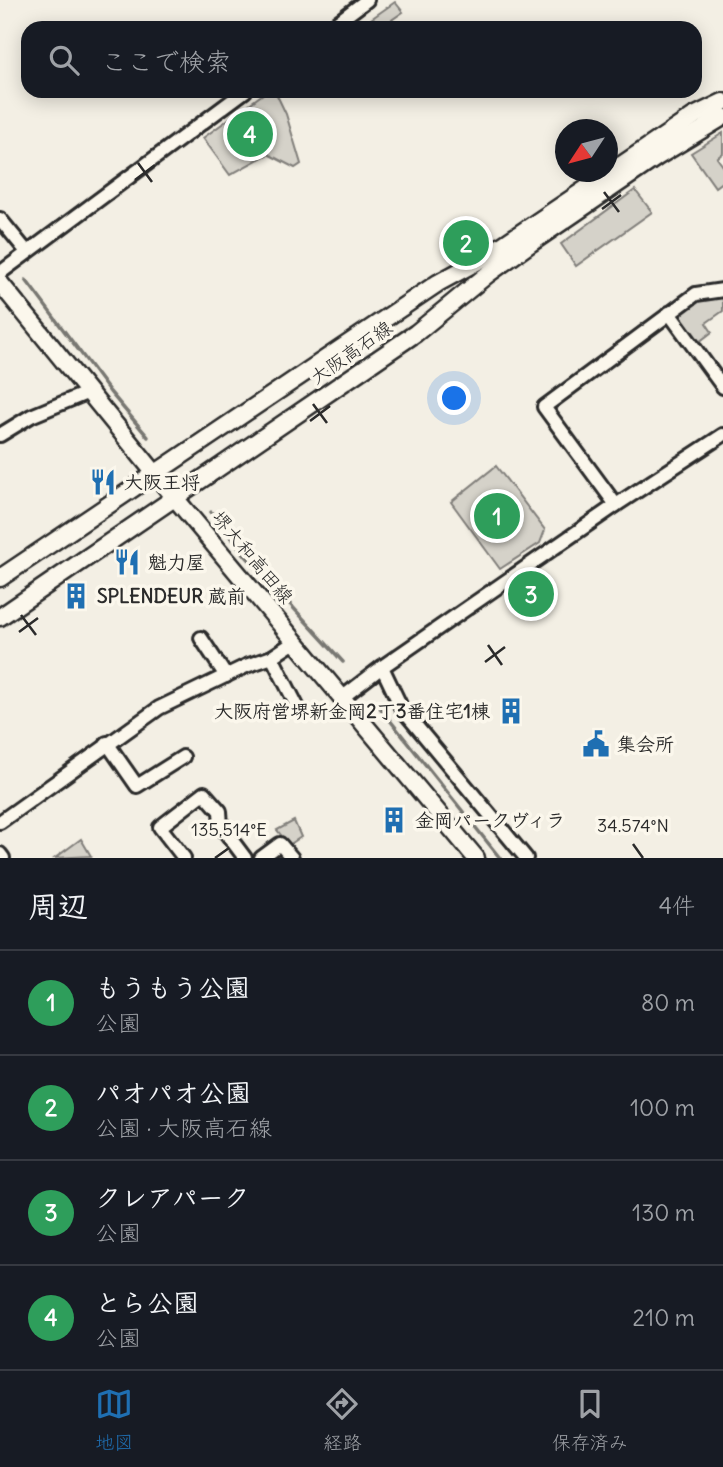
<!DOCTYPE html>
<html lang="ja">
<meta charset="utf-8">
<style>
:root{--surface:#171b24;--page:#242831;--text:#f1f3f6;--muted:#9ea1a6;--line:#363941;--accent:#1f6fb2}
body{margin:0;font-family:Delius,"Klee One",sans-serif;background:var(--page);color:var(--text)}
.compass{position:absolute;left:555px;top:119px;width:63px;height:63px;border-radius:50%;background:var(--surface);box-shadow:0 4px 18px #0003;rotate:234deg}
.you{position:absolute;left:455px;top:399px;width:24px;height:24px;margin:-18px;border:5px solid #fff;border-radius:50%;background:#1a73e8;box-shadow:0 0 0 10px #1a73e833}
.badge{display:grid;place-items:center;width:46px;height:46px;border-radius:50%;background:var(--accent);color:#fff;font-size:23px;font-weight:700}
.pin{position:absolute;translate:-50% -50%;border:4px solid #fff;box-shadow:0 2px 7px #0006}
.list{margin:0;padding:0;list-style:none}
h2{display:flex;justify-content:space-between;align-items:center;height:91px;margin:0;padding:0 28px;font-size:30px}
h2 small{font-size:23px;font-weight:400;color:var(--muted)}
.list li{display:grid;grid-template-columns:46px 1fr auto;gap:21px;align-items:center;box-sizing:border-box;height:105px;padding:0 28px;border-top:2px solid var(--line)}
.list b{display:block;font-size:26px;white-space:nowrap}
.list p{margin:0;font-size:23px;white-space:nowrap;color:var(--muted)}
.list em{font-size:23px;font-style:normal;color:var(--muted)}
.icon{flex:none;width:38px;height:38px;fill:none;stroke:currentColor;stroke-width:2;stroke-linecap:round;stroke-linejoin:round}
.map{position:relative;flex:none;width:723px;height:858px;overflow:hidden}
.search{position:absolute;background:var(--surface);box-shadow:0 4px 18px #0003;left:21px;right:21px;top:21px;height:77px;display:flex;align-items:center;gap:18px;box-sizing:border-box;padding:0 24px;border-radius:21px;color:var(--muted);font-size:26px}
.sheet{height:511px;background:var(--surface)}
nav{display:flex;justify-content:space-around;align-items:center;box-sizing:border-box;height:98px;border-top:2px solid var(--line);background:var(--surface);font-size:19px;color:var(--muted)}
nav a{display:grid;justify-items:center;gap:4px}
nav .on{color:var(--accent)}
.map>svg:first-child{display:block}
.green{fill:#d5d2c9;stroke:#807e7a;stroke-width:2}
.lines{fill:none;stroke-linecap:round;stroke-linejoin:round}
.stream{stroke:#787772;stroke-width:3.5}
.minor-casing{stroke:#2b2b2b;stroke-width:18}
.major-casing{stroke:#2b2b2b;stroke-width:21}
.minor{stroke:#fbf7ec;stroke-width:12}
.major{stroke:#fbf7ec;stroke-width:16}
.ticks{fill:none;stroke:#2b2b2b;stroke-width:2.5}
.labels{text-anchor:middle;dominant-baseline:central;stroke-width:7;stroke-linejoin:round;paint-order:stroke}
.street-label{font-size:19px;fill:#2b2b2b;stroke:#fbf7ec}
.poi-label{font-size:19px;font-weight:bold;fill:#2b2b2b;stroke:#fbf7ec;text-anchor:start}
.ticks-label{font-size:18px;text-anchor:middle;fill:#2b2b2b;stroke:#fbf7ec;stroke-width:7;stroke-linejoin:round;paint-order:stroke}
</style>
<div class="map">
<svg width="723" height="858" viewBox="0 0 723 858">
<rect width="100%" height="100%" fill="#f3efe4"/>
<filter id="ink" filterUnits="userSpaceOnUse"><feTurbulence type="fractalNoise" baseFrequency=".0143" numOctaves="2"/><feDisplacementMap in="SourceGraphic" scale="14" xChannelSelector="R" yChannelSelector="G"/><feConvolveMatrix kernelMatrix="1 2 1 2 8 2 1 2 1" color-interpolation-filters="sRGB"/></filter>
<g filter="url(#ink)">
<!-- green -->
<g class="green">
<polygon points="395,2 403,12 380,28 362,28 361,26"/>
<polygon points="267,91 275,91 286,114 301,164 295,168 268,154 230,175 203,138"/>
<polygon points="723,133 723,153 717,158 723,166 723,181 715,187 691,153"/>
<polygon points="635,190 652,212 576,266 561,244"/>
<polygon points="477,229 483,236 465,249 450,255 447,250"/>
<polygon points="723,298 723,311 706,323 712,332 699,342 681,319 680,314 698,301"/>
<polygon points="496,466 545,530 540,543 500,569 451,502"/>
<polygon points="529,581 543,600 533,606 519,587"/>
<polygon points="294,821 301,837 289,845 277,830"/>
<polygon points="81,839 91,856 55,858"/>
</g>
<g class="lines">
<!-- stream -->
<g class="stream">
<polyline points="26,280 110,392 148,437"/>
<polyline points="211,512 245,555 343,662"/>
<polyline points="377,704 500,858"/>
</g>
<!-- minor casing -->
<g class="minor-casing">
<g id="minor">
<polyline points="330,28 367,0"/>
<polyline points="0,219 27,252"/>
<polyline points="0,273 245,91"/>
<polyline points="669,313 723,387"/>
<polyline points="0,435 31,416 89,392"/>
<polyline points="616,505 544,407 696,294 723,290"/>
<polyline points="201,638 226,676"/>
<polyline points="272,657 299,710"/>
<polyline points="343,697 382,667"/>
<polyline points="107,743 137,786 183,757"/>
<polyline points="0,822 159,708 246,666 272,657 296,641"/>
<polyline points="0,854 3,858"/>
<polyline points="184,858 160,827 204,793 220,811 221,826 245,858"/>
<polyline points="261,858 280,844 292,858"/>
<polyline points="526,858 402,709 382,667 616,505 723,435"/>
</g>
</g>
<!-- major casing -->
<g class="major-casing">
<g id="major">
<polyline points="0,283 175,498 476,858"/>
<polyline points="0,578 438,283 482,259 694,116 723,102"/>
<polyline points="0,617 416,333 488,274 531,243 657,157 723,117"/>
</g>
</g>
<!-- minor -->
<use href="#minor" class="minor"/>
<!-- major -->
<use href="#major" class="major"/>
</g>
</g>
<!-- ticks -->
<path class="ticks" d="M138 163 152 182M135 180 155 165M604 192 619 212M602 209 621 195M313 404 327 423M310 421 330 406M21 615 36 635M19 632 38 618M488 645 502 665M485 662 505 647M633 844 643 858M215 858 229 848"/>
<!-- icons -->
<defs>
<g id="restaurant-bare" transform="scale(2.1)"><path d="M-5-6h1v4h1v-4h1v4h1v-4h1v5L-1.5 .5V6h-2V.5L-5-1ZM5-6V6H3V1.5H1.5Q1.5-4 5-6Z" fill="#1f6fb2" stroke="#fbf7ec" stroke-width="2.5" paint-order="stroke"/></g>
<g id="building-bare" transform="scale(2.1)"><path d="M-4-6H4V6H1V3H-1V6H-4ZM-2.5-4.3h1.7v1.8h-1.7ZM.8-4.3h1.7v1.8H.8ZM-2.5-1h1.7V.8h-1.7ZM.8-1h1.7V.8H.8Z" fill="#1f6fb2" stroke="#fbf7ec" stroke-width="2.5" paint-order="stroke"/></g>
<g id="civic-bare" transform="scale(2.1)"><path d="M-.6-6.5H3V-4.5H.6V-3L4-1V1h2V6H-6V1h2V-1L-.6-3ZM-1.2 2.5V6h2.4V2.5Z" fill="#1f6fb2" stroke="#fbf7ec" stroke-width="2.5" paint-order="stroke"/></g>
</defs>
<g fill-rule="evenodd">
<use href="#restaurant-bare" x="103" y="482"/>
<use href="#restaurant-bare" x="127" y="562"/>
<use href="#building-bare" x="76" y="596"/>
<use href="#building-bare" x="511" y="711"/>
<use href="#civic-bare" x="596" y="744"/>
<use href="#building-bare" x="394" y="820"/>
</g>
<g class="labels">
<!-- street labels -->
<g class="street-label">
<text transform="translate(351 352) rotate(-35)">大阪高石線</text>
<text transform="translate(253 557) rotate(50)">堺大和高田線</text>
</g>
<!-- poi labels -->
<g class="poi-label">
<text x="124" y="482">大阪王将</text>
<text x="148" y="562">魁力屋</text>
<text x="97" y="596">SPLENDEUR 蔵前</text>
<text x="490" y="711" text-anchor="end">大阪府営堺新金岡2丁3番住宅1棟</text>
<text x="617" y="744">集会所</text>
<text x="415" y="820">金岡パークヴィラ</text>
</g>
</g>
<g class="ticks-label">
<text x="633" y="832">34.574°N</text>
<text x="229" y="836">135.514°E</text>
</g>
</svg>
<svg class="compass" viewBox="-18 -18 36 36"><path d="M0-13l5 13h-10z" fill="#e53935"/><path d="M0 13l5-13h-10z" fill="#9ea1a6"/></svg>
<div class="you"></div>
<div class="pin badge" style="left:497px;top:516px;background:#2e9e5b">1</div>
<div class="pin badge" style="left:466px;top:243px;background:#2e9e5b">2</div>
<div class="pin badge" style="left:531px;top:594px;background:#2e9e5b">3</div>
<div class="pin badge" style="left:250px;top:134px;background:#2e9e5b">4</div>
<div class="search"><svg class="icon" aria-label="search" viewBox="0 0 24 24"><circle cx="10" cy="10" r="6"/><path d="M15 15l6 6"/></svg>ここで検索</div>
</div>
<section class="sheet">
<h2>周辺<small>4件</small></h2>
<ul class="list">
<li><span class="badge" style="background:#2e9e5b">1</span><div><b>もうもう公園</b><p>公園</p></div><em>80 m</em></li>
<li><span class="badge" style="background:#2e9e5b">2</span><div><b>パオパオ公園</b><p>公園 · 大阪高石線</p></div><em>100 m</em></li>
<li><span class="badge" style="background:#2e9e5b">3</span><div><b>クレアパーク</b><p>公園</p></div><em>130 m</em></li>
<li><span class="badge" style="background:#2e9e5b">4</span><div><b>とら公園</b><p>公園</p></div><em>210 m</em></li>
</ul>
</section>
<nav>
<a class="on"><svg class="icon" aria-label="map" viewBox="0 0 24 24"><path d="M3 6l6-2 6 2 6-2v14l-6 2-6-2-6 2zM9 4v14M15 6v14"/></svg>地図</a>
<a><svg class="icon" aria-label="directions" viewBox="0 0 24 24"><path d="M12 3l9 9-9 9-9-9zM9 14v-3h6M13 9l2 2-2 2"/></svg>経路</a>
<a><svg class="icon" aria-label="saved" viewBox="0 0 24 24"><path d="M7 4h10v16l-5-4-5 4z"/></svg>保存済み</a>
</nav>
